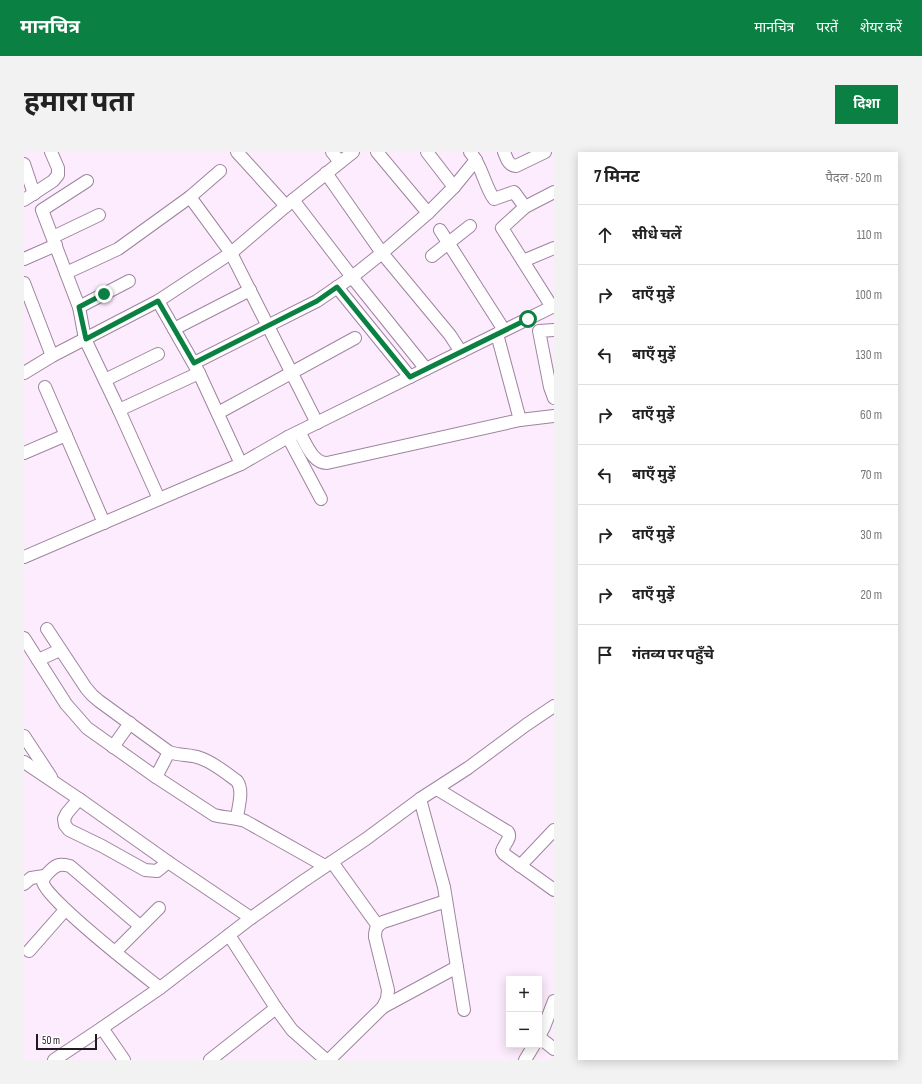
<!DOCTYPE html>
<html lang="hi">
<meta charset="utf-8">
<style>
:root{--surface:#fff;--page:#f2f2f2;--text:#222;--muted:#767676;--line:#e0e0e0;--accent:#0b8043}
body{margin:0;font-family:"Sofia Sans Condensed","Noto Sans Devanagari",sans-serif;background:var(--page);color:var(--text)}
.controls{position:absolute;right:12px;bottom:12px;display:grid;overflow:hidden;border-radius:0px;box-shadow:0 2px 10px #0003}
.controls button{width:36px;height:36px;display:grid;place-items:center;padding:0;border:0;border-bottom:1px solid var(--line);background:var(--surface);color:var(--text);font:20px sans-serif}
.scale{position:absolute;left:12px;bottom:10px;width:61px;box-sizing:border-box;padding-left:4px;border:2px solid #231923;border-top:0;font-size:11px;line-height:14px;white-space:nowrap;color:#231923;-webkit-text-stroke:3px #fff;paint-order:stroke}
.stop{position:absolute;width:12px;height:12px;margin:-9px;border:3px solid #0b8043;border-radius:50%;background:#fff}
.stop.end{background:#0b8043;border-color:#fff;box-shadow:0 1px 4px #0008}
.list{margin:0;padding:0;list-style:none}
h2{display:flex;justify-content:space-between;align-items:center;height:52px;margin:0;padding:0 16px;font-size:17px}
h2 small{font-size:13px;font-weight:400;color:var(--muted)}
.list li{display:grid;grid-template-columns:26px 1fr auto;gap:12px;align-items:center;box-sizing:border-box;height:60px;padding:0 16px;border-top:1px solid var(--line)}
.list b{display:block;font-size:15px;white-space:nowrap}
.list em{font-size:13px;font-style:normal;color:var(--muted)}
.icon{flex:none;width:22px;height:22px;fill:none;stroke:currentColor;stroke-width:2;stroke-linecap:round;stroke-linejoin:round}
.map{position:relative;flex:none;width:530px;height:908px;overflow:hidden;border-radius:0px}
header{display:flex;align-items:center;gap:24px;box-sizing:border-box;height:56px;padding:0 20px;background:var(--accent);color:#fff}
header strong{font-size:19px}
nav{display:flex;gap:22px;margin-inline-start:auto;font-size:14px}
.intro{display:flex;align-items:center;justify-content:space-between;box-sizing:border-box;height:96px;padding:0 24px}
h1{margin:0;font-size:28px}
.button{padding:10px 18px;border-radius:0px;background:var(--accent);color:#fff;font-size:14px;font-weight:700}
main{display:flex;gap:24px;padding:0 24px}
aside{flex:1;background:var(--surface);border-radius:0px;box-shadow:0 2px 10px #0003}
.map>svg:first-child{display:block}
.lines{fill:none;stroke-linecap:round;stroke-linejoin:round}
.minor-casing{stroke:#9e849e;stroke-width:14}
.minor{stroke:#fff;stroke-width:12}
.route{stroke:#0b8043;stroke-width:5}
</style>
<header>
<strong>मानचित्र</strong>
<nav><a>मानचित्र</a><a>परतें</a><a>शेयर करें</a></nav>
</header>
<div class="intro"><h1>हमारा पता</h1><a class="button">दिशा</a></div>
<main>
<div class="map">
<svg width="530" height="908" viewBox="0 0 530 908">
<rect width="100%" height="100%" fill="#fdecfd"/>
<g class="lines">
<!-- minor casing -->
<g class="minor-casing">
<g id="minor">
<polyline points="213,0 262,54"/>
<polyline points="308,0 316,10"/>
<polyline points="353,0 404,61"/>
<polyline points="403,0 430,35"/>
<path d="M446 0C458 13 460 33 470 47L490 40 501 55 530 40"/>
<path d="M480 0C483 7 484 13 492 14L521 0"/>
<polyline points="0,12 10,42"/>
<polyline points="302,21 358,101 426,183 437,200"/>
<polyline points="63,29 18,58 55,155 61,187 95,258 135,347"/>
<polyline points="166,45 207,101 293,271"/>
<polyline points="0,48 29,29 34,23 34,16 27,0"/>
<polyline points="269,48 328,125 402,217"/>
<polyline points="501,55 478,76 528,155"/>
<polyline points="416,78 480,178"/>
<polyline points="29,85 75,63"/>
<polyline points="408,104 446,74"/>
<polyline points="0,107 32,93"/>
<polyline points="499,109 530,96"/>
<polyline points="42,121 94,97 166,45 196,19"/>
<polyline points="0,131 28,204"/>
<polyline points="313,135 386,225"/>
<polyline points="134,149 175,221 217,312"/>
<polyline points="55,155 105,129"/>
<polyline points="150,177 226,138"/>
<polyline points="530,178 515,179 526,235 530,246"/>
<polyline points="473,182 496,268"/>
<polyline points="170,211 293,149 328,125 358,101 404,61 430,35 452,8"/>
<polyline points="0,221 28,204 134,149 207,101 269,48 329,0"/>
<polyline points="81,228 134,202"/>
<polyline points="21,235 80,371"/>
<polyline points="95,258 175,221"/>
<polyline points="194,261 331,186"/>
<path d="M275 280C282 291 288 311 303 311L496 268 530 264"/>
<polyline points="264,285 297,347"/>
<polyline points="0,301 42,283"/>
<polyline points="0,405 217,312 264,285 530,154"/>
<path d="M23 477 62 536 68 543 75 549 145 600C156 604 166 602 176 606 189 610 202 621 213 629 220 639 214 655 213 666"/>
<path d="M0 486 42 552 63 576 132 625 190 663C200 666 211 665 221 669L301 714"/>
<polyline points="14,508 36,498"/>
<polyline points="0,584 27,625"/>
<polyline points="89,595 106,571"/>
<polyline points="0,610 55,647 144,710 227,766"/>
<polyline points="132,625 145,600"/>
<path d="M413 637 484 680C488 686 480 692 478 699L480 702 530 738"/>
<polyline points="55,647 43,661 40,667 41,673 45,678 78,694 121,718 133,719 144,710"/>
<polyline points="396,647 420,735 440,858"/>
<polyline points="308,710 354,774"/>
<polyline points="496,714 530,678"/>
<polyline points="0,732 7,726 20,724"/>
<path d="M116 774 46 714C37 712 33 712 27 718 23 722 19 725 19 730 20 746 118 822 136 836"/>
<polyline points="205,783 252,856 268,878 302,908"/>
<polyline points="5,799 41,758"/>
<polyline points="91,800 135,756"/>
<polyline points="359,855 433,815"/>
<polyline points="78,876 100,908"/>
<polyline points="515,884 520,875 530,849"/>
<polyline points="515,885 530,897"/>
<polyline points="30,908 78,876 136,836 227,766 278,730 342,687 396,647 444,616 502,573 530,554"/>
<polyline points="186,908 252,856"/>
<path d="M305 908 359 855 363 847 364 838 351 785C351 778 352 774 359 770L422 749"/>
<polyline points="501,908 510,893"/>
</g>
</g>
<!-- minor -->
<use href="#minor" class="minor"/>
</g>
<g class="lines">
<!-- route -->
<polyline class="route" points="80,142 55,155 62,187 134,149 170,211 293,149 313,135 386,225 504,167"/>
</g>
</svg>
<div class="controls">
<button>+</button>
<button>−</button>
</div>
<div class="scale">50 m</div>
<div class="stop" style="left:504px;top:167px"></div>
<div class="stop end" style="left:80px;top:142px"></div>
</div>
<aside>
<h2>7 मिनट<small>पैदल · 520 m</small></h2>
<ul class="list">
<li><svg class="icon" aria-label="ahead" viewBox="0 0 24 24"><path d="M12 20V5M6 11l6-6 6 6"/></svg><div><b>सीधे चलें</b></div><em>110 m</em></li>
<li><svg class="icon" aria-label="right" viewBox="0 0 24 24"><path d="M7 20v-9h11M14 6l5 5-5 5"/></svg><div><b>दाएँ मुड़ें</b></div><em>100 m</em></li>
<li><svg class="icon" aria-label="left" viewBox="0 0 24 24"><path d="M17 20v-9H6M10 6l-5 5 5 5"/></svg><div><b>बाएँ मुड़ें</b></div><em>130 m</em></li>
<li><svg class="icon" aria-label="right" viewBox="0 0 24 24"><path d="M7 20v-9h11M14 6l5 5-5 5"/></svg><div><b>दाएँ मुड़ें</b></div><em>60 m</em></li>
<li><svg class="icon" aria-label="left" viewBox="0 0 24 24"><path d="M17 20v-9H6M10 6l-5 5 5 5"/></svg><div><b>बाएँ मुड़ें</b></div><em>70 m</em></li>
<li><svg class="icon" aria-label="right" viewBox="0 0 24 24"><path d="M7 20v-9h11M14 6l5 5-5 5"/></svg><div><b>दाएँ मुड़ें</b></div><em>30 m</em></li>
<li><svg class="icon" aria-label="right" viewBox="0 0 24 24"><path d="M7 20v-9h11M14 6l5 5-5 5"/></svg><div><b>दाएँ मुड़ें</b></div><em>20 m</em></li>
<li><svg class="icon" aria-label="arrive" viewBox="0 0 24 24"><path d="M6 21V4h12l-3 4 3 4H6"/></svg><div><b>गंतव्य पर पहुँचे</b></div></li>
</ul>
</aside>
</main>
